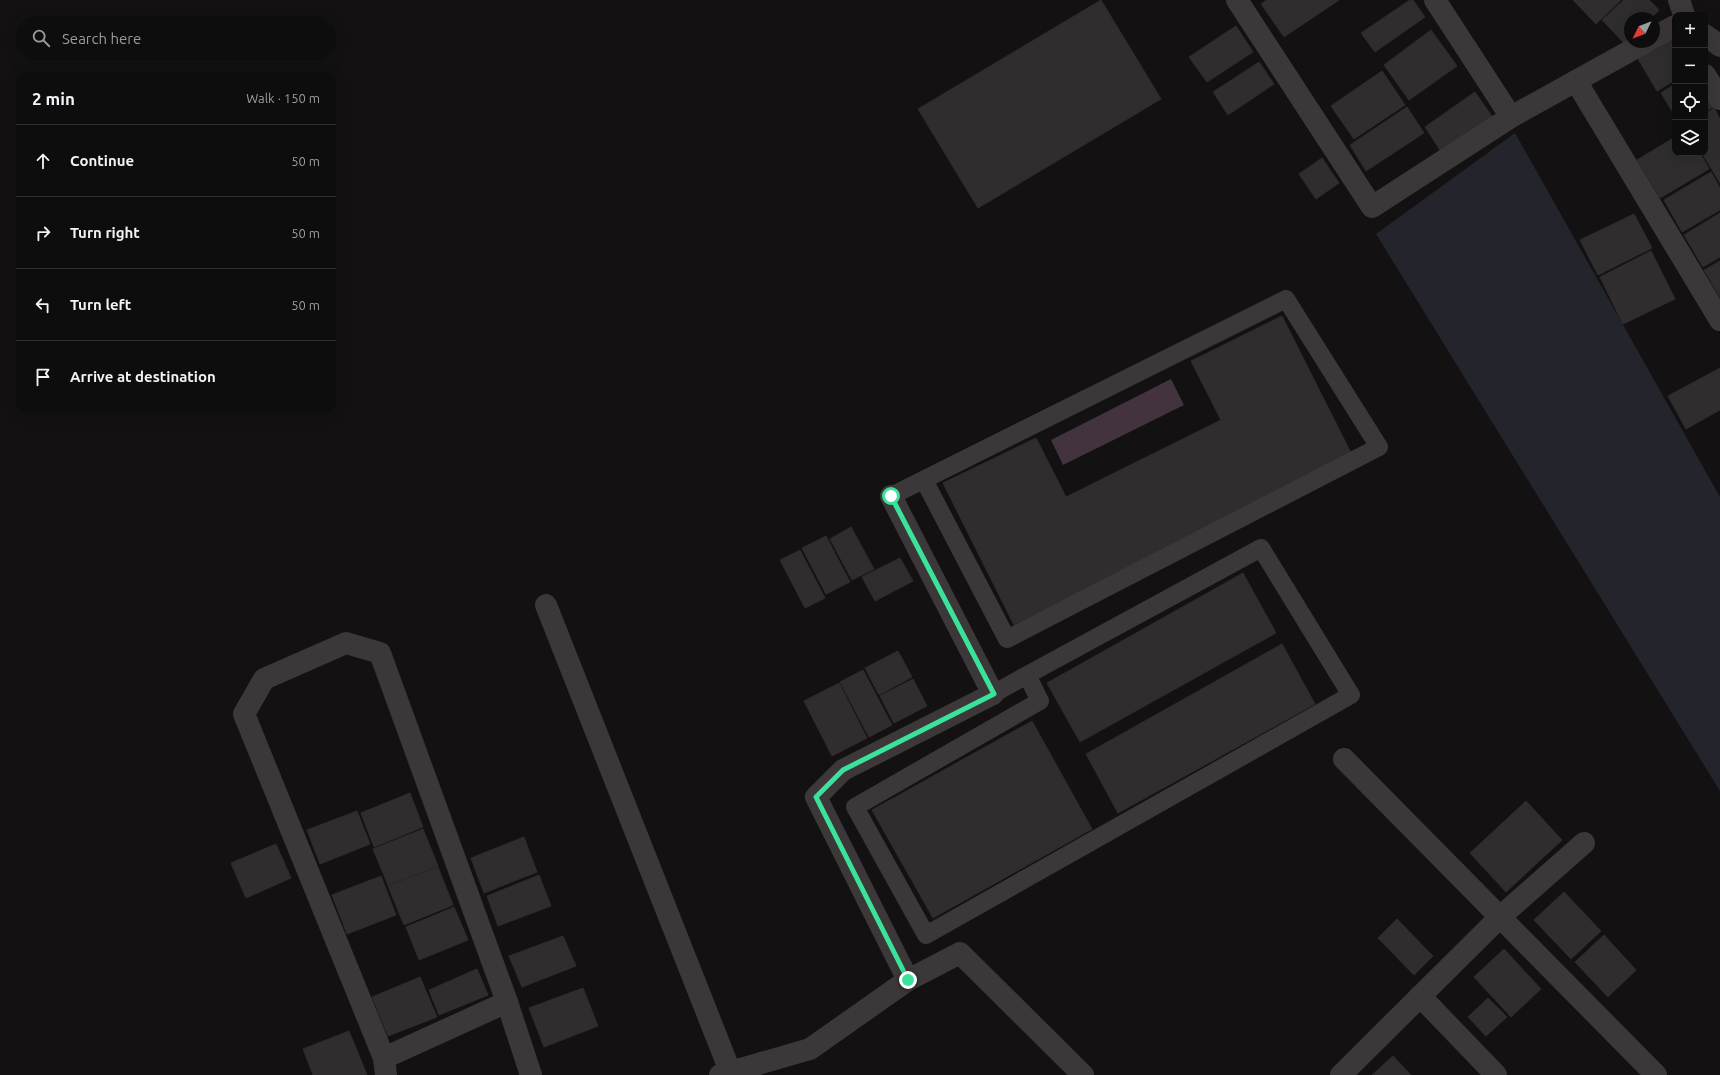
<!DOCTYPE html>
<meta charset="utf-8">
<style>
:root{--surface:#0e0d0e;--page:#171617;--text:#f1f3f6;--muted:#9b9c9e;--line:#2e2d2e}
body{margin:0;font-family:Ubuntu,sans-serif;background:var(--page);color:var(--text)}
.controls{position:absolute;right:12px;top:12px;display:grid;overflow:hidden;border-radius:8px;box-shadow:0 4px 16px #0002}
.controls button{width:36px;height:36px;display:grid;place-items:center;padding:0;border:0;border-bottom:1px solid var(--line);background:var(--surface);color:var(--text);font:20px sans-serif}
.compass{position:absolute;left:1624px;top:12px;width:36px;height:36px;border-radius:50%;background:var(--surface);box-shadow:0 4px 16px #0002;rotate:227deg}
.stop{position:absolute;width:12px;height:12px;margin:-9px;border:3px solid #3be299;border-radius:50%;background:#fff}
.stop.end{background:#3be299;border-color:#fff;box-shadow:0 1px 4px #0008}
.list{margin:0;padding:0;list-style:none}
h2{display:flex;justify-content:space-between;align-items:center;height:52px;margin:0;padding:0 16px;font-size:17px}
h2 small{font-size:13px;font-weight:400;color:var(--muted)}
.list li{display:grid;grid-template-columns:26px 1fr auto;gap:12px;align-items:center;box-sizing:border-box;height:72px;padding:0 16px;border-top:1px solid var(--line)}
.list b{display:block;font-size:15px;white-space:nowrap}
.list em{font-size:13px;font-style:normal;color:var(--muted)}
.icon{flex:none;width:22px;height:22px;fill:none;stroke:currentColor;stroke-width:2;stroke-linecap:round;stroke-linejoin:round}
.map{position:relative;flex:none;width:1720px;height:1075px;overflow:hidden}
.search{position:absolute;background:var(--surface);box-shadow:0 4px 16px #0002;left:16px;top:16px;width:320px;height:44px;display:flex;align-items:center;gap:10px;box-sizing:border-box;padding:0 14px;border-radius:22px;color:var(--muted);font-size:15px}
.panel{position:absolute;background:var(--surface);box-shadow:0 4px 16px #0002;left:16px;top:72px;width:320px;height:340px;border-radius:12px}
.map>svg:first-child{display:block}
.green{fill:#24242c}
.water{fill:#43333e}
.building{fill:#2f2d2d;stroke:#2f2c2c}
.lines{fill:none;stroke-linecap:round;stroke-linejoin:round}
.lane{stroke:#3c3839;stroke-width:18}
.street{stroke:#3c3839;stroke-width:22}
.route{stroke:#3be299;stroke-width:5}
</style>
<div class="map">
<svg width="1720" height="1075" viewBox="0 0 1720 1075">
<rect width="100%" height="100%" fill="#131112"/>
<!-- green -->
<polygon class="green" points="1515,133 1720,497 1720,791 1376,234"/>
<!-- water -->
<polygon class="water" points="1171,379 1184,405 1063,465 1051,440"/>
<!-- building -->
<g class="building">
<polygon points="1101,0 1161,99 978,208 918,109"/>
<polygon points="1267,0 1339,0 1284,37 1261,4"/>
<polygon points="1410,0 1413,0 1425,17 1375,52 1361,33"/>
<polygon points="1573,0 1621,0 1596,24"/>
<polygon points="1624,0 1649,0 1659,10 1651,18 1630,18 1630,38 1624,43 1602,20"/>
<polygon points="1236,26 1253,52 1207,82 1189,57"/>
<polygon points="1431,30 1457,66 1409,100 1384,65"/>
<polygon points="1670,38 1675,47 1675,80 1657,91 1637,57"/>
<polygon points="1259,62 1274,84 1228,115 1213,92"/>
<polygon points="1382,71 1405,105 1354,139 1331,106"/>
<polygon points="1675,84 1675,116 1661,93"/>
<polygon points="1475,92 1493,118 1442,153 1425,127"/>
<polygon points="1705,94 1713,107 1705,112"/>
<polygon points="1407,107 1424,133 1366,171 1350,145"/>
<polygon points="1714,108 1720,119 1720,183 1702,153 1705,153 1705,114"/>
<polygon points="1675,137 1675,153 1700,153 1709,169 1660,198 1637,160"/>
<polygon points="1322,158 1339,183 1316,199 1299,174"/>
<polygon points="1711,172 1720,188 1720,210 1682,232 1664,200"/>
<polygon points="1720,213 1720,257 1703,267 1684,235"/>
<polygon points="1634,214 1652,248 1598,275 1580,240"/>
<polygon points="1651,251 1675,299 1623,324 1600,277"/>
<polygon points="1720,261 1720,297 1704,270"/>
<polygon points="1282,316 1353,457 1014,625 943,483 1036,438 1066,497 1221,420 1191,361"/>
<polygon points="1720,368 1720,410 1686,429 1668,396"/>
<polygon points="851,527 874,569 852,580 830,539"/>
<polygon points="826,536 850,582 826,594 802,548"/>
<polygon points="800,550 825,598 805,608 780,560"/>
<polygon points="900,558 913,581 875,601 862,577"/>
<polygon points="1243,573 1276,633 1080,742 1047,683"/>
<polygon points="1282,644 1315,704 1118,813 1086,754"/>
<polygon points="898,651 912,677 879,695 865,668"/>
<polygon points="863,670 892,725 869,737 840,682"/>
<polygon points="913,679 927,706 894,723 880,696"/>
<polygon points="839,683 867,738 832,756 804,701"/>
<polygon points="1032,721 1092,829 933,918 872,810"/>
<polygon points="410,793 423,827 374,847 361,813"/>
<polygon points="1526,801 1562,840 1506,892 1470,853"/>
<polygon points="357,811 370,844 320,864 307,830"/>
<polygon points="423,829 438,866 388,885 373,849"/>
<polygon points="524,837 537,872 484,893 471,858"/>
<polygon points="276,844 291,878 246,898 231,863"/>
<polygon points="438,867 453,905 404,925 388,886"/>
<polygon points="539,875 551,906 498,926 487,896"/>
<polygon points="381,876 396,915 347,934 332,895"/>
<polygon points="1564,892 1601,931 1571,959 1534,920"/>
<polygon points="454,907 468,940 419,960 406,927"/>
<polygon points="1397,919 1433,956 1414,975 1378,938"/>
<polygon points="1604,935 1636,970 1608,997 1575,962"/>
<polygon points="563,936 576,966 522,987 509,956"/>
<polygon points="1504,949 1541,989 1511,1017 1474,977"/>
<polygon points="477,969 488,995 439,1015 429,990"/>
<polygon points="420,977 437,1017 388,1036 372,997"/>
<polygon points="583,988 598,1026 544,1047 529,1008"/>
<polygon points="1488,998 1507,1017 1486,1036 1468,1017"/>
<polygon points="349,1031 367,1075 313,1075 303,1049"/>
<polygon points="1393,1056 1411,1075 1372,1075"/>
</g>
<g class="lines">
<!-- lane -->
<g class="lane">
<polyline points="891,496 1286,299 1379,447 1007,639 924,480"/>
<polyline points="993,694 1027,675 1261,548 1351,695 926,935 855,807 1040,701 1027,675"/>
</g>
<!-- street -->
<g class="street">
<polyline points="1237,0 1372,207 1511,117 1646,42"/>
<polyline points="1435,0 1511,117"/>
<polyline points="1679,0 1684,15"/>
<polyline points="1705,35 1720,46"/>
<polyline points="1654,37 1675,26"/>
<polyline points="1705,75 1720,99"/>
<polyline points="1576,81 1720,320"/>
<polyline points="891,496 993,694 843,770 816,797 908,980 960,953 1083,1075"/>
<polyline points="546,605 730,1071"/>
<polyline points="1344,759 1656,1075"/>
<polyline points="1420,996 1496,1075"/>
<polyline points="507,1002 531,1075"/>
<polyline points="384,1058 507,1002 380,653 346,643 264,679 244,714 384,1058 386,1075"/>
<polyline points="720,1075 810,1049 908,980"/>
<polyline points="1341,1075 1500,917 1584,843"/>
</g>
</g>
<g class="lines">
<!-- route -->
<polyline class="route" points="891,496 994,694 843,770 816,797 908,980"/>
</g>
</svg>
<div class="controls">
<button>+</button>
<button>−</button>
<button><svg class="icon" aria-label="locate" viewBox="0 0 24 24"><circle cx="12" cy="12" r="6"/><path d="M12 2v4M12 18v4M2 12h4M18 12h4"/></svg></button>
<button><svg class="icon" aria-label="layers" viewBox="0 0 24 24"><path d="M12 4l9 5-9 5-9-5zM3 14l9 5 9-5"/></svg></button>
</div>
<svg class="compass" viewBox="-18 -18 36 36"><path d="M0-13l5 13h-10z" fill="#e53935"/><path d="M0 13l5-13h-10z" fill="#9b9c9e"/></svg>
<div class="stop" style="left:891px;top:496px"></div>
<div class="stop end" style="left:908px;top:980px"></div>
<div class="search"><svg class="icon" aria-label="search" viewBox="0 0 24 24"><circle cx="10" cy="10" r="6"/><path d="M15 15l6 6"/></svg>Search here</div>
<section class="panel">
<h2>2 min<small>Walk · 150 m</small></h2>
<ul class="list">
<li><svg class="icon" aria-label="ahead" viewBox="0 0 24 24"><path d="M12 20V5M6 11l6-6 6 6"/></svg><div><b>Continue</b></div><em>50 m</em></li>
<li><svg class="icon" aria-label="right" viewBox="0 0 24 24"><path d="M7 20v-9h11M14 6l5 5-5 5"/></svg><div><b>Turn right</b></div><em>50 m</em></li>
<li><svg class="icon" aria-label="left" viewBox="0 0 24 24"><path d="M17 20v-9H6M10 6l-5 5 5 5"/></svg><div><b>Turn left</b></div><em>50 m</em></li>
<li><svg class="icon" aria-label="arrive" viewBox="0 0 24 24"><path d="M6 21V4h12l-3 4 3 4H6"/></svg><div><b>Arrive at destination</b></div></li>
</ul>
</section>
</div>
